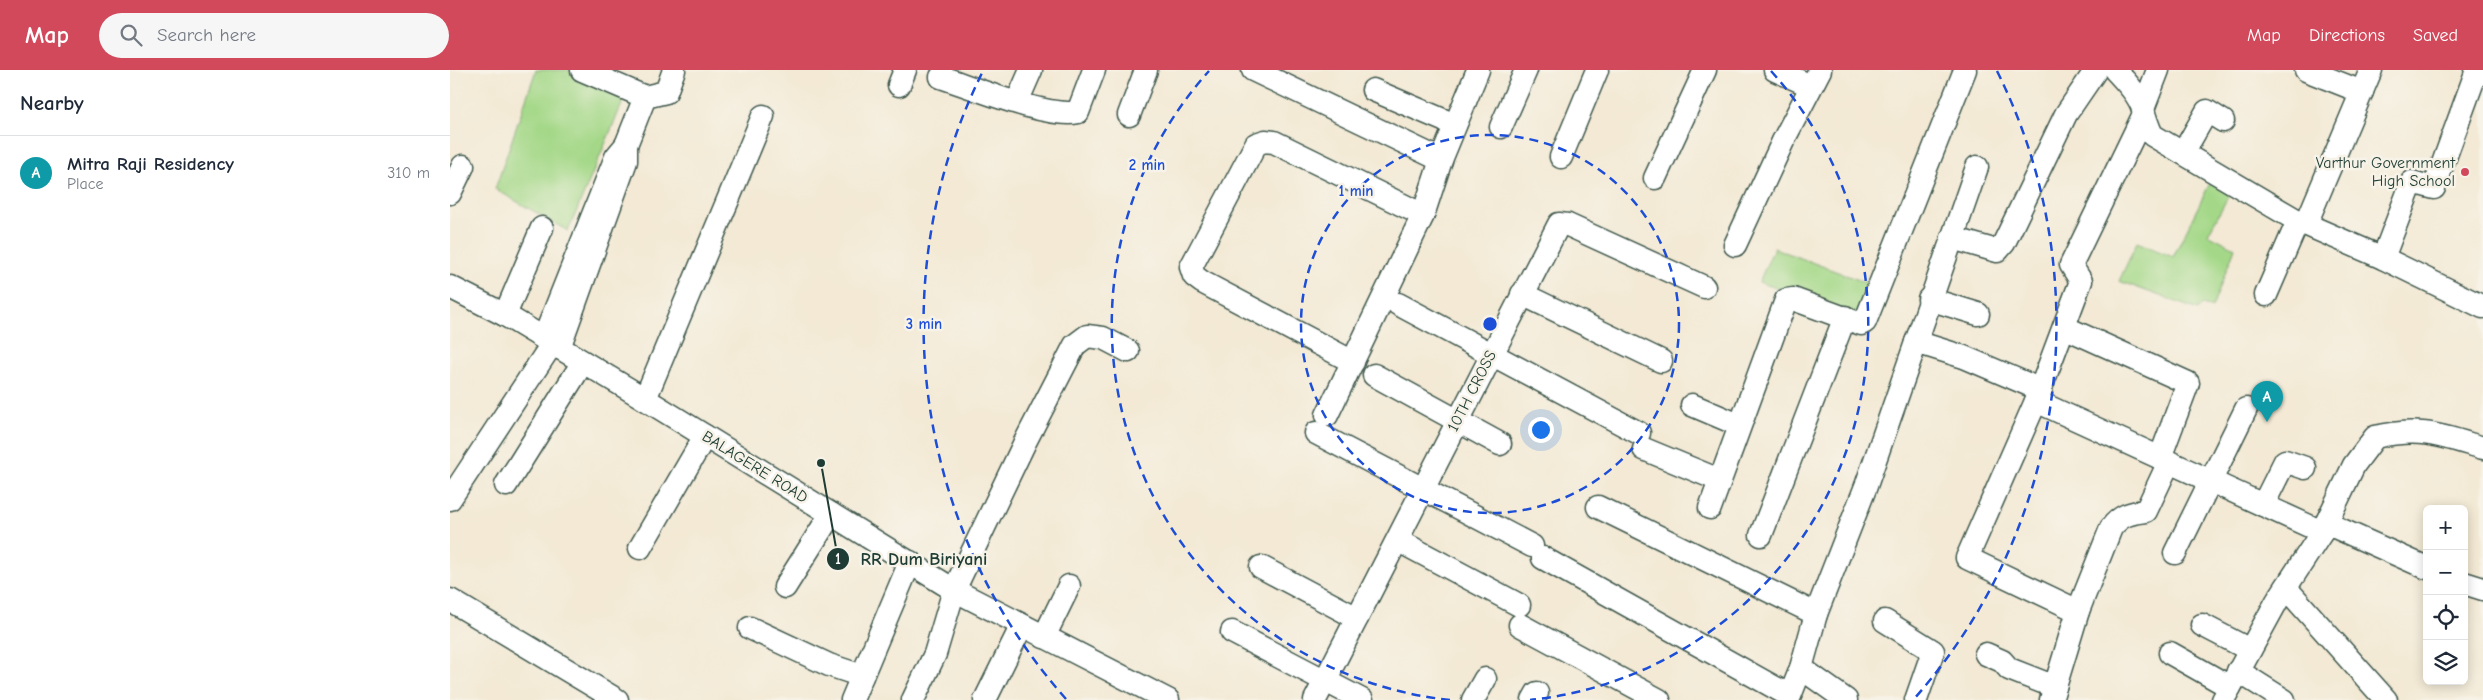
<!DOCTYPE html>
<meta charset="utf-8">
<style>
:root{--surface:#fff;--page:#f6f6f7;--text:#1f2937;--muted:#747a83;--line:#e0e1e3;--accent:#d1495b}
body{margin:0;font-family:"Comic Neue",sans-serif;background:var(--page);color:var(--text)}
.controls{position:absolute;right:15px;bottom:15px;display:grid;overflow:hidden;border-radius:8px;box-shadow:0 2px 12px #0003}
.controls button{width:45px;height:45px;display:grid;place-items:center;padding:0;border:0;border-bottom:1px solid var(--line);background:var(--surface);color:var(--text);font:25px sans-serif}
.you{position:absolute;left:1090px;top:359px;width:18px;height:18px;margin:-12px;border:4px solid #fff;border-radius:50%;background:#1a73e8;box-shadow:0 0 0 8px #1a73e833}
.badge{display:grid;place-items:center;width:32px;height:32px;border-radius:50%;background:var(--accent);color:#fff;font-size:16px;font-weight:700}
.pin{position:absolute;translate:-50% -41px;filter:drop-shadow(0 1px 2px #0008)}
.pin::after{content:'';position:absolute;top:26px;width:18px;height:15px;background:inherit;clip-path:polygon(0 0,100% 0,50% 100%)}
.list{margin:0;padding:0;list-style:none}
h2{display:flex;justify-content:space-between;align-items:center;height:65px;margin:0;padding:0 20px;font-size:21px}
h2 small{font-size:16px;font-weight:400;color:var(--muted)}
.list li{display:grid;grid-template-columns:32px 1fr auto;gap:15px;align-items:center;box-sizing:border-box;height:75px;padding:0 20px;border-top:1px solid var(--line)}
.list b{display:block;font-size:19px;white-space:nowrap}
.list p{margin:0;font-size:16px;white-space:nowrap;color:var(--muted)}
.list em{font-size:16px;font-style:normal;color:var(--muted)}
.icon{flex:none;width:28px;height:28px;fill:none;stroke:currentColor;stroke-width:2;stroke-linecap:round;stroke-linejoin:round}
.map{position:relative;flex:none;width:2033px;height:630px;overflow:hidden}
header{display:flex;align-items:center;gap:30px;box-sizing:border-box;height:70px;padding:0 25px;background:var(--accent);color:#fff}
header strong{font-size:24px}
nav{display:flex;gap:28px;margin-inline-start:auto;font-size:18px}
.search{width:350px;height:45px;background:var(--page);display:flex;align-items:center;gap:12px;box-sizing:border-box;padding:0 18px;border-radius:28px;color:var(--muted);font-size:19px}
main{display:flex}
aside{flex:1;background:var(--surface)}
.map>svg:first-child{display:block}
.green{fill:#a4d888;stroke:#628a5e}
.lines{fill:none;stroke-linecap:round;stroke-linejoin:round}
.minor-casing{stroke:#3f574c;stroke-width:25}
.minor{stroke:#fff;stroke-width:22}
.ring{fill:none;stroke:#1d4ed8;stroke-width:2.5;stroke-dasharray:9 6}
.poi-dot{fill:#d1495b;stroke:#f7f3e8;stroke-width:2}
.labels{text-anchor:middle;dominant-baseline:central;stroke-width:5;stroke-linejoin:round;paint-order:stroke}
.poi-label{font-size:16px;fill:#1f3d34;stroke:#f7f3e8;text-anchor:end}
.street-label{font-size:16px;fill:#1f3d34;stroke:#f7f3e8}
.centre{fill:#1d4ed8;stroke:#f7f3e8;stroke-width:2.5}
.ring-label{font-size:15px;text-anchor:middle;font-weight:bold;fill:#1d4ed8;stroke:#f7f3e8;stroke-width:5;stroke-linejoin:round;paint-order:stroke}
.leader{fill:none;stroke:#1f3d34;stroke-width:2}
.callout-dot{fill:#1f3d34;stroke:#f7f3e8;stroke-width:2}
.mark-label{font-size:15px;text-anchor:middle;font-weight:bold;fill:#fff}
.callout-label{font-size:18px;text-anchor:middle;font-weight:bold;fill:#1f3d34;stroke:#f7f3e8;stroke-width:5;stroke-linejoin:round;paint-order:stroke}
</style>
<header>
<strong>Map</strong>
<div class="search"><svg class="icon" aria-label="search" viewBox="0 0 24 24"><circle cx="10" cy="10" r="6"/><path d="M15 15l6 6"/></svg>Search here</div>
<nav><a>Map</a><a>Directions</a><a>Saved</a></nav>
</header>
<main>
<aside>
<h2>Nearby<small></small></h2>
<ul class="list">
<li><span class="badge" style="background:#0f9aa8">A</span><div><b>Mitra Raji Residency</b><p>Place</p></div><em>310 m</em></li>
</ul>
</aside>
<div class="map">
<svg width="2033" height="630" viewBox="0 0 2033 630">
<rect width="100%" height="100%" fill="#f7f3e8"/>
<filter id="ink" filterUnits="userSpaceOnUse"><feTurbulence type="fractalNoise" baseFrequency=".02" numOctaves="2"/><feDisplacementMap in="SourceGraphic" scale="10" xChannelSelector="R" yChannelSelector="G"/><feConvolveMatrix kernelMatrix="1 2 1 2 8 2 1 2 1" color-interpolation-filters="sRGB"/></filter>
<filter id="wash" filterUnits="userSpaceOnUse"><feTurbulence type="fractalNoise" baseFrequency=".0096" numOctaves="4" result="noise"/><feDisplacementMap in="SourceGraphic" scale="20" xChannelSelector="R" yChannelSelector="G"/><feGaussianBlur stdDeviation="1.12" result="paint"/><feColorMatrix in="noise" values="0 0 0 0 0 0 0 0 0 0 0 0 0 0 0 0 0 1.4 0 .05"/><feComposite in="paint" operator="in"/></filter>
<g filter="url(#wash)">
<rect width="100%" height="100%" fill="#f3e9d4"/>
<!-- green -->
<g class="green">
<polygon points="86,0 123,0 178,20 118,161 45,119"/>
<polygon points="1761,111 1779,125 1758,164 1785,178 1762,238 1752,235 1748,240 1669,211 1687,172 1723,187"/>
<polygon points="1324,178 1425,216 1413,249 1309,212"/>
</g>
</g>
<g filter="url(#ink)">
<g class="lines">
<!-- minor casing -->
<g class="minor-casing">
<g id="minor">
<polyline points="132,0 195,27 216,22 224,0"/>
<polyline points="803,0 991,90"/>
<polyline points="1325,0 1361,16"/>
<path d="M1665 0C1675 11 1688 24 1693 39 1695 48 1698 56 1702 65L1848 151 1933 188 2033 237"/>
<polyline points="1856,0 1912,22"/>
<path d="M491 7C522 17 599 49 628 42L644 0"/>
<polyline points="449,15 455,0"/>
<polyline points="923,20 1005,55"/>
<polyline points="567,32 581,0"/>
<polyline points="1693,39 1708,0"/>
<polyline points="679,45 696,0"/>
<polyline points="1051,57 1076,0"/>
<polyline points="176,75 195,27"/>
<polyline points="1733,83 1757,41 1773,51"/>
<polyline points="1111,87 1147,0"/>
<polyline points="1205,108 1255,0"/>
<polyline points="0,123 13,96"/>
<polyline points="1856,154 1921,0"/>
<polyline points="1502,168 1547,181 1554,173 1616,44 1646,0"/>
<polyline points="1285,175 1334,69 1370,0"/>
<polyline points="1933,188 1962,112 1984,118 2027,0"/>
<polyline points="0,217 55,245 195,329 504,520 718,630"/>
<polyline points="1072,224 1211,291"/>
<polyline points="1816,225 1848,151"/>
<polyline points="1479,229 1528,244"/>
<polyline points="948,234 1189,363"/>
<polyline points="55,245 92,158"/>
<polyline points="1614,257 1738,313 1710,388"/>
<polyline points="94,268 166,87 176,75 176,91 109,278"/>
<polyline points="1466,272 1514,287 1591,320"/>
<polyline points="903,292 752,212 744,206 741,197 806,74 815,71 824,72 973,145"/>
<polyline points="924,305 1050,374"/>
<polyline points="195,329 313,46"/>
<polyline points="1586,331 1872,462"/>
<polyline points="1242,335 1289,355"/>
<polyline points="877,345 973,145 991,90 1028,0"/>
<polyline points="866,363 1082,476"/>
<polyline points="1194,379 1269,410"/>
<polyline points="56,415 133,292"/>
<polyline points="0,429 102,274"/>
<polyline points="1813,435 1835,391 1855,398"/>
<polyline points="1148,437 1366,544"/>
<polyline points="1260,438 1336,230 1343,229 1411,254 1415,252 1515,0"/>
<polyline points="1876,453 1977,498"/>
<polyline points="1311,465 1395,247"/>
<polyline points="949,471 1069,535"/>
<polyline points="190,478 255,366"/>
<polyline points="1725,483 1796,339"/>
<polyline points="1093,488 1340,626 1351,598 1366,544 1416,416 1527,97"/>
<polyline points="811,497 907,548"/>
<polyline points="2014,513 2033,519"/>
<polyline points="335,517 381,444"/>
<polyline points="1836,518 1936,630"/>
<polyline points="0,530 167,630"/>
<polyline points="1628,541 1517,488 1586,331 1631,211 1621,195 1693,46"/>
<polyline points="1435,551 1483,581 1466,630"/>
<polyline points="1070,555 1209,630"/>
<polyline points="1752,555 1800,580"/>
<polyline points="300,558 379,595 412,606"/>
<polyline points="782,562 912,630"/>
<polyline points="594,567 619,516"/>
<polyline points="1720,583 1780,617"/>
<polyline points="1536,584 1552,591 1559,599 1605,617"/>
<polyline points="1351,598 1396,630"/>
<polyline points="1788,601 1834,630"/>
<polyline points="402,630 460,492"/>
<polyline points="463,630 485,584 504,520 575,372 625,275 637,266 653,268 678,281"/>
<polyline points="535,630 572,555"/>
<polyline points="865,630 1109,154 1118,155 1254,217"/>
<polyline points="1023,630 1035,609"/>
<polyline points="1083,630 1087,623"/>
<path d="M1601 630 1628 541 1661 458C1671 445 1679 443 1696 441L1719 392"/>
<path d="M1773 630 1827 531 1872 462 1904 395 1925 367C1971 357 1989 365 2033 378"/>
</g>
</g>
<!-- minor -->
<use href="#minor" class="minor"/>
</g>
</g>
<!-- distance rings -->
<g class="ring">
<circle cx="1040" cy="254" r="189"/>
<path d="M1000 630A378 378 0 0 1 759 1M1321 1A378 378 0 0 1 1080 630"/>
<path d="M616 629A566 566 0 0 1 533 1M1547 1A566 566 0 0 1 1464 629"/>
</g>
<!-- markers -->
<circle class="poi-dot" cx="2015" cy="102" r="5"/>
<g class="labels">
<!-- poi labels -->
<g class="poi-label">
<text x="2005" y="93">Varthur Government<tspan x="2005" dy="18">High School</tspan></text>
</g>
<!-- street labels -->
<g class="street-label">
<text transform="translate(1022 321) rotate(-63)">10TH CROSS</text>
<text transform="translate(305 397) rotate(32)">BALAGERE ROAD</text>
</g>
</g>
<circle cx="1040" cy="254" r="8" class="centre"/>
<g class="ring-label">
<text x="697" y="100">2 min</text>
<text x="906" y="126">1 min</text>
<text x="474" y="259">3 min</text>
</g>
<!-- callouts -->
<path class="leader" d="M371 393L388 489"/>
<g class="callout-dot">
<circle cx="371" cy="393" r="5"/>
<circle cx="388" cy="489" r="12"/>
</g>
<g class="mark-label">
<text x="388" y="494">1</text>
</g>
<g class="callout-label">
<text x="474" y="495">RR Dum Biriyani</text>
</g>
</svg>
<div class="controls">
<button>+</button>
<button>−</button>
<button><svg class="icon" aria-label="locate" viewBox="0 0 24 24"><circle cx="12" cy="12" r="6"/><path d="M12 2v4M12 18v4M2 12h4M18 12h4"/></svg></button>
<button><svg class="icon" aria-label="layers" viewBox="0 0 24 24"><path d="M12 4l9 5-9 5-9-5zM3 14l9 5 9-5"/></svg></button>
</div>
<div class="you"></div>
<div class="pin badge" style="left:1817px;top:352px;background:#0f9aa8">A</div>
</div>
</main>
